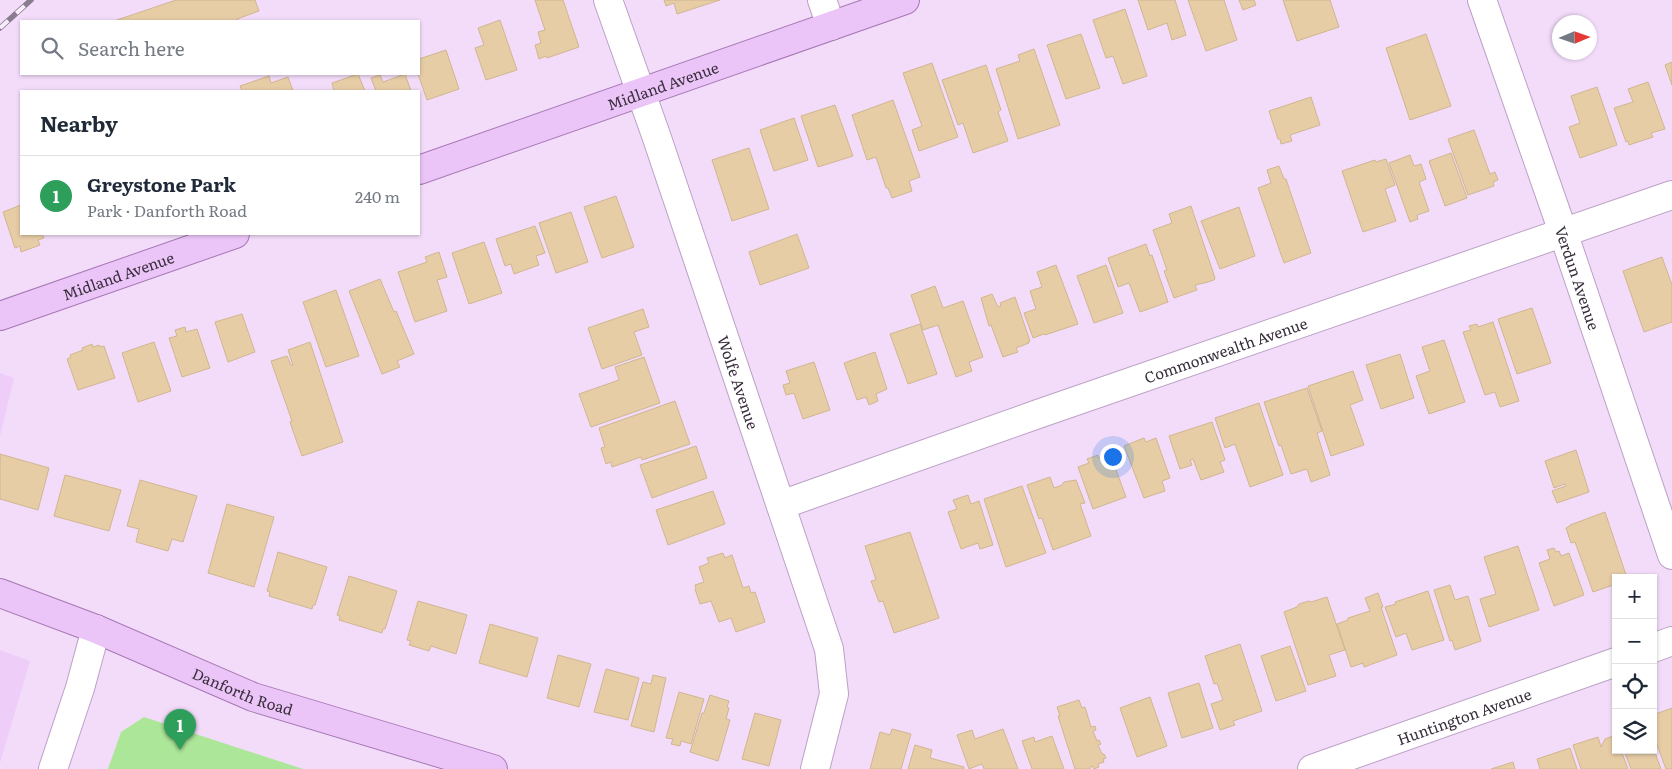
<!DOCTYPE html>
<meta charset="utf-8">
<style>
:root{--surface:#fff;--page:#f2f2f3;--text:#1f2937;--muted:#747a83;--line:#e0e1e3;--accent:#2e700a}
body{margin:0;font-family:Literata,serif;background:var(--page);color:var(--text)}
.controls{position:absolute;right:15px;bottom:15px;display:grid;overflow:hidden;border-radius:0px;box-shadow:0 1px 4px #0004}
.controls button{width:45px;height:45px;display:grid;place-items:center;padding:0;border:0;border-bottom:1px solid var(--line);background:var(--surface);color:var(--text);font:25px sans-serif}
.compass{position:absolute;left:1552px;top:15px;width:45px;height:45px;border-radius:50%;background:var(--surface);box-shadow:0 1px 4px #0004;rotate:88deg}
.you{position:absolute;left:1112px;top:456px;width:18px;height:18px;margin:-12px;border:4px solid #fff;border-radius:50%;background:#1a73e8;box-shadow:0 0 0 8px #1a73e833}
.badge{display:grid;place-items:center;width:32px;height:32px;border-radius:50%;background:var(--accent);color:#fff;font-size:16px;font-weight:700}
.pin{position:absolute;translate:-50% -41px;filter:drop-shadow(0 1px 2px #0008)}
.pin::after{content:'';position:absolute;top:26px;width:18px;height:15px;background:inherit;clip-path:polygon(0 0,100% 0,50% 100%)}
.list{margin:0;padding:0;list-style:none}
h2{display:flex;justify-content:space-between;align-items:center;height:65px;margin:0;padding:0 20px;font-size:21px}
h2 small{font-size:16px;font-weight:400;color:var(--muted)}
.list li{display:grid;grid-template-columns:32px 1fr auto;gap:15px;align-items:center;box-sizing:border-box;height:80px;padding:0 20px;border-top:1px solid var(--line)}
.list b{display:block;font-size:19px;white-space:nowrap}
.list p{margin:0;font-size:16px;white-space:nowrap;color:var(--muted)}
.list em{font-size:16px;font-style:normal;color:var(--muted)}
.icon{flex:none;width:28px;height:28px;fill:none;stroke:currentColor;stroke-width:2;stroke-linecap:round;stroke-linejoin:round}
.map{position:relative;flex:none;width:1672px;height:769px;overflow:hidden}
.search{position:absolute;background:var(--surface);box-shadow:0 1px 4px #0004;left:20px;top:20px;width:400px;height:55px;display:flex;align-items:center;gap:12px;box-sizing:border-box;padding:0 18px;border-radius:0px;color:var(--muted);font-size:19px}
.panel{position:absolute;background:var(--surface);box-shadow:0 1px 4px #0004;left:20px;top:90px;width:400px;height:145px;border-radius:0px}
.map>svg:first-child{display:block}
.built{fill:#eecdf9}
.green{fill:#ace699}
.building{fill:#e7cda6;stroke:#d0b690}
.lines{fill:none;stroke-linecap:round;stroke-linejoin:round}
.minor-casing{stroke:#bca1c5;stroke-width:30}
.major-casing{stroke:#a677b4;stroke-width:30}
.minor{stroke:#fff;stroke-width:28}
.major{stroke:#ecc5f8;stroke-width:28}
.rail-casing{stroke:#8b7b90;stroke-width:5.5}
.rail{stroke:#f9eefd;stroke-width:4;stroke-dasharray:11;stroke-linecap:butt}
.labels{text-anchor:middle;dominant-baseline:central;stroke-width:4;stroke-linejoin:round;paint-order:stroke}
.street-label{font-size:15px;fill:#392e3c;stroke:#f9eefd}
</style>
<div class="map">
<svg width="1672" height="769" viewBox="0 0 1672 769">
<rect width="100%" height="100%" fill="#f3dcfa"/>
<!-- built -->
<g class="built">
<polygon points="0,373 14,378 0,436"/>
<polygon points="0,650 30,661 0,763"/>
</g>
<!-- green -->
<polygon class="green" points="144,717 303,769 108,769 121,732"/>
<!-- building -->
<g class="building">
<polygon points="176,0 255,0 259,11 237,19 238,21 114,21"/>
<polygon points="535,0 563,0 579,47 547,58 546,56 539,59 535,45 541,43 538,32 545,30"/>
<polygon points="664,0 720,0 677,14 674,3 666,6"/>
<polygon points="1138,0 1175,0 1186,35 1172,40 1167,23 1148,30"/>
<polygon points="1188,0 1224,0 1237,40 1206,51"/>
<polygon points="1239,0 1254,0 1256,5 1243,10"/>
<polygon points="1283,0 1330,0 1339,27 1297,41"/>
<polygon points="1125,9 1147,76 1123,84 1113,56 1106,58 1093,20"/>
<polygon points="500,20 517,70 486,80 475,48 484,45 478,28"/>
<polygon points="1081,34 1100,88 1066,99 1047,45"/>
<polygon points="1426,34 1451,106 1410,120 1386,48"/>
<polygon points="1034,49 1060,125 1018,139 996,69 1020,61 1018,55"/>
<polygon points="446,50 459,89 427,100 418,74 419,59"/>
<polygon points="1672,62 1672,85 1665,65"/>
<polygon points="932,63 958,137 919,151 912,130 922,126 903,73"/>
<polygon points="986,65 1001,110 998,112 1008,141 973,153 963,123 958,125 942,80"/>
<polygon points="358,74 365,91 334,91 332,83"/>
<polygon points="405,74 411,91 376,91 371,78 380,75 383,82"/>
<polygon points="269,76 271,83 288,77 293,91 242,91 240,86"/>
<polygon points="1648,82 1665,129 1651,133 1653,137 1629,145 1628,141 1626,142 1614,108 1633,102 1628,89"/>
<polygon points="1597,87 1617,145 1580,158 1569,127 1580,123 1571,96"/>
<polygon points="1311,97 1320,125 1290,135 1292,141 1281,144 1280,139 1278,139 1269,111"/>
<polygon points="893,100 920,177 909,181 912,191 892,198 888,188 886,188 876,157 867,160 852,115"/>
<polygon points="835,105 853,156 818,167 801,116"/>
<polygon points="794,118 808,160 774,171 760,130"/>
<polygon points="1474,130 1490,174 1495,172 1498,180 1493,182 1494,186 1468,195 1448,139"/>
<polygon points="749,148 769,209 732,221 712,160"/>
<polygon points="1451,153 1467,198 1445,206 1429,161"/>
<polygon points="1410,155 1414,166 1421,164 1426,179 1419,182 1429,211 1417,215 1418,219 1410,222 1389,163"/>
<polygon points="1386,159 1395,185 1385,189 1396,221 1363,232 1342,171 1375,160 1376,162"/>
<polygon points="1279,166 1284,179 1286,179 1311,253 1284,263 1258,188 1271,183 1267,170"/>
<polygon points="616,196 634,247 602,258 584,207"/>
<polygon points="21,205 21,234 42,234 44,238 38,240 40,245 21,252 20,246 15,248 3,212"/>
<polygon points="1191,206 1215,278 1214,280 1208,282 1195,285 1197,290 1174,298 1164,271 1167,270 1153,230 1172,223 1169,214"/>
<polygon points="1239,207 1255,256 1220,269 1201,221"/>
<polygon points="571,212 588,262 556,273 539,223"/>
<polygon points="535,226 545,253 536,256 539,265 514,274 511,264 505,266 496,239"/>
<polygon points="797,234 809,268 760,285 749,252"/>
<polygon points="484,242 502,293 469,304 452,253"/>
<polygon points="1146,244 1150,256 1152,255 1168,302 1140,312 1129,283 1118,287 1108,258"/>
<polygon points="439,252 447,277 437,280 447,311 415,322 398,272 427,262 425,257"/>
<polygon points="1662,257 1672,285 1672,322 1644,332 1623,271"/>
<polygon points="1056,265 1078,324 1045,335 1044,334 1033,338 1024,313 1036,309 1030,291 1042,287 1037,272"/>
<polygon points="1106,265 1123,313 1094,323 1077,276"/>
<polygon points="380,279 394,312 396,311 414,354 397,361 400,367 382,374 349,291"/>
<polygon points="935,286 943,308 963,301 983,357 969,362 972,371 956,377 938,325 923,330 911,295"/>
<polygon points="336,290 359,356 326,367 303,302"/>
<polygon points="992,294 998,307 1001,306 1000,303 1015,297 1030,341 1028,342 1029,343 1016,348 1018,352 1003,357 991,325 989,326 981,298"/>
<polygon points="1532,308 1551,363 1517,374 1498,319"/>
<polygon points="643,309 649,327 634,332 642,355 602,369 588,328"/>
<polygon points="242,314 255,352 228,362 215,322"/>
<polygon points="1493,322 1519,401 1500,407 1495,392 1485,395 1463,332 1471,330 1469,326 1477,324 1478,327"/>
<polygon points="920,324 937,374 908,384 890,334"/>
<polygon points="185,327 186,332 197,329 210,368 182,377 169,338 177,336 175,330"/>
<polygon points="1444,340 1465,402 1429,414 1416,376 1430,371 1422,347"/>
<polygon points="154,342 171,391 138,402 122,353"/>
<polygon points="310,342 343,442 302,456 293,431 290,422 292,421 271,361 287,356 291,365 293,365 288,350"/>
<polygon points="92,344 93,347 99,345 100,347 104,346 115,378 78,390 67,359 71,357 70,355 83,350 82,348"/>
<polygon points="875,352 887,389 876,394 878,401 869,405 866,397 857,400 844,363"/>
<polygon points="1400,354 1414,398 1381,409 1366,365"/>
<polygon points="644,357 660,403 591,427 579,394 619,380 615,367"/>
<polygon points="814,362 830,410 803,419 794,393 786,395 783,385 790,383 786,371"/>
<polygon points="1353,371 1363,400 1350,405 1364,445 1331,456 1308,386"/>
<polygon points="1307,388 1322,431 1317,433 1330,475 1311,482 1307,469 1291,474 1281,445 1279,446 1264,402"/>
<polygon points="675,401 690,444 642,460 641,457 612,467 611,462 606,464 601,448 605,447 599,428"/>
<polygon points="1259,403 1283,475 1250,487 1235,444 1225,448 1215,418"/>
<polygon points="1212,422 1225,460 1220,462 1224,472 1201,480 1193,459 1190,460 1192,465 1180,469 1169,436"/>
<polygon points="1144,438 1146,442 1156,438 1170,478 1162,481 1165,491 1144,498 1124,446"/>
<polygon points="696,446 707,478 652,498 640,465"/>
<polygon points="1576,450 1589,492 1557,503 1552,491 1566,486 1565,484 1554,488 1545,461"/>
<polygon points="0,454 49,468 38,510 0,499"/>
<polygon points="1098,455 1098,458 1106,455 1107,458 1111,456 1126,497 1093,509 1078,467 1089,463 1087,459"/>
<polygon points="65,475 121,490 109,531 54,516"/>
<polygon points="1050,477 1054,488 1062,485 1064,482 1076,480 1085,503 1080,504 1091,536 1053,550 1042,518 1039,519 1027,485"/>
<polygon points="140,480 197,496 183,542 172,539 168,551 136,542 139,529 127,526"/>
<polygon points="1022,486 1046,553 1006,567 984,499"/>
<polygon points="713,491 725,524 668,545 656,510"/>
<polygon points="968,495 971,504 979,501 993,545 980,549 978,543 961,549 948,512 957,509 953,500"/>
<polygon points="227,504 274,517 254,587 208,573"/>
<polygon points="1605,512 1627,578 1616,578 1616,584 1593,592 1575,542 1571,543 1566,528 1570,526 1570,525"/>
<polygon points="910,532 939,618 894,633 883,601 879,602 871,581 876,580 865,546"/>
<polygon points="1518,546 1539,610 1489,627 1480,599 1496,594 1484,557"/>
<polygon points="1554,548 1556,552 1559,551 1561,556 1569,553 1584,595 1554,606 1539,563 1550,559 1547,550"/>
<polygon points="278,552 327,567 315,605 313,605 312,609 269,596 270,592 267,591"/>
<polygon points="723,553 725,558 732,555 743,588 749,586 751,593 755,592 765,622 736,632 731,618 719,622 711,601 700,604 695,589 696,588 695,585 704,582 699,567 709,563 707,558"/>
<polygon points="349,576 397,591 385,629 383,629 382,633 339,620 340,616 337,615"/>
<polygon points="1450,585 1455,600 1468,596 1481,641 1455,650 1452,640 1450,641 1434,590"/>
<polygon points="1428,591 1444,640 1412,650 1406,633 1396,637 1385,607 1396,604 1395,602"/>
<polygon points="1378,593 1383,607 1381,607 1397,655 1364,667 1363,663 1351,667 1337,624 1348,620 1348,618 1370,611 1365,598"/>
<polygon points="1327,597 1345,650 1329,655 1336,676 1308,685 1284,612 1297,607 1299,604 1309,601 1311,602"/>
<polygon points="418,601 467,615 456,654 431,646 429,651 409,645 411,641 407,640"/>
<polygon points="490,624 538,638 527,677 479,663"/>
<polygon points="1240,644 1262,711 1233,721 1235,725 1220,730 1211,704 1223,700 1217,683 1214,684 1205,656"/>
<polygon points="1290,646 1306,691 1276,701 1261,656"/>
<polygon points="558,655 591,664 579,707 547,698"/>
<polygon points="606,669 639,678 628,720 594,712"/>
<polygon points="653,675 666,678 654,732 631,726 643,682 651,684"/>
<polygon points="1199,683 1213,728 1182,738 1168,693"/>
<polygon points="679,692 704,699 691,744 681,741 680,746 671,744 673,739 666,738"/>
<polygon points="710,695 729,701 727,707 729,708 726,719 730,720 718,761 690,752 702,713 704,713"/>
<polygon points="1150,697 1167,746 1137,757 1120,708"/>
<polygon points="1079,700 1082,708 1085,707 1091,727 1095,726 1096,730 1093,731 1097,741 1099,740 1101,744 1098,745 1102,754 1104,754 1106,758 1103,759 1104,762 1098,764 1099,767 1094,769 1092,766 1090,767 1090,769 1075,769 1058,716 1060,716 1057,707"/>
<polygon points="1672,708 1672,769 1666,769 1653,734 1653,715"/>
<polygon points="755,713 781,720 769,766 742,759"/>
<polygon points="892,729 911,734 901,769 870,769 880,732 890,735"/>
<polygon points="1003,729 1018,769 984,769 982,764 969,769 957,735 972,730 975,739"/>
<polygon points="1616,735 1616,750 1621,750 1628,769 1581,769 1573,745 1598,737 1601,747 1605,739"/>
<polygon points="1052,736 1064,769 1032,769 1022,741 1034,737 1035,742"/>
<polygon points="915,745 932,750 930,758 964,767 964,769 908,769"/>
<polygon points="1653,747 1661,769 1631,769 1624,750 1653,750"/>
<polygon points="1570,748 1577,769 1540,769 1537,759"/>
<polygon points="1513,762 1515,769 1491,769"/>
</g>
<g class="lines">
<!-- minor casing -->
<g class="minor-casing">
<g id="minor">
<path id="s1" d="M608 0 657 138 829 649 834 694 815 769"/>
<polyline points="822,0 831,26"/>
<path id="s2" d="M1482 0 1563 232 1672 555"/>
<path id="s3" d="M781 505 1038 414 1672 195"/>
<polyline points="1653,648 1672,641"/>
<polyline points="53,769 80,688 96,629"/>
<path id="s4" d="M1312 769 1616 662"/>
</g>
</g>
<!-- major casing -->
<g class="major-casing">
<g id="major">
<path id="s5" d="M419 170 905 0"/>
<path id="s6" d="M0 316 235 234"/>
<path id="s7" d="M0 593 96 629 253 697 493 769"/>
</g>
</g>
<!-- minor -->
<use href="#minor" class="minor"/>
<!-- major -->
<use href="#major" class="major"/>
<!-- rail casing -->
<g class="rail-casing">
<polyline id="rail" points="0,28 31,0"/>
</g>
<!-- rail -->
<use href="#rail" class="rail"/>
</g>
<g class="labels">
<!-- street labels -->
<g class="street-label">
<text stroke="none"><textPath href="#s5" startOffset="258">Midland Avenue</textPath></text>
<text stroke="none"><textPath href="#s6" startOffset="125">Midland Avenue</textPath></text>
<text stroke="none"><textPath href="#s2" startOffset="294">Verdun Avenue</textPath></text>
<text stroke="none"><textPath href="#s3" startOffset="471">Commonwealth Avenue</textPath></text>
<text stroke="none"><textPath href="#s1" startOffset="404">Wolfe Avenue</textPath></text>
<text stroke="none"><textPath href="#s7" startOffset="262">Danforth Road</textPath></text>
<text stroke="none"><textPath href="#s4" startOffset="161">Huntington Avenue</textPath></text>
</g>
</g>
</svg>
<div class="controls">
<button>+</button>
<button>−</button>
<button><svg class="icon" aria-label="locate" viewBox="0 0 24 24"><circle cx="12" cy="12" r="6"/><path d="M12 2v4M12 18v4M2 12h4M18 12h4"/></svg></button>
<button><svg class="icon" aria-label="layers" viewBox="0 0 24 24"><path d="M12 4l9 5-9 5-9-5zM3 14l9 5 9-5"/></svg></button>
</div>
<svg class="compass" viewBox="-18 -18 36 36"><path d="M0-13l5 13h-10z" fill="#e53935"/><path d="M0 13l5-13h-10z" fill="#747a83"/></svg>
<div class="you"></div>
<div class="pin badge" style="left:180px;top:750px;background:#2e9e5b">1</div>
<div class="search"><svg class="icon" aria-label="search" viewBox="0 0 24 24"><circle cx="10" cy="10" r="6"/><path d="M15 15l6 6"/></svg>Search here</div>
<section class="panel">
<h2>Nearby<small></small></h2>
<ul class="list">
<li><span class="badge" style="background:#2e9e5b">1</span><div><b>Greystone Park</b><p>Park · Danforth Road</p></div><em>240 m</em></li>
</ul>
</section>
</div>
